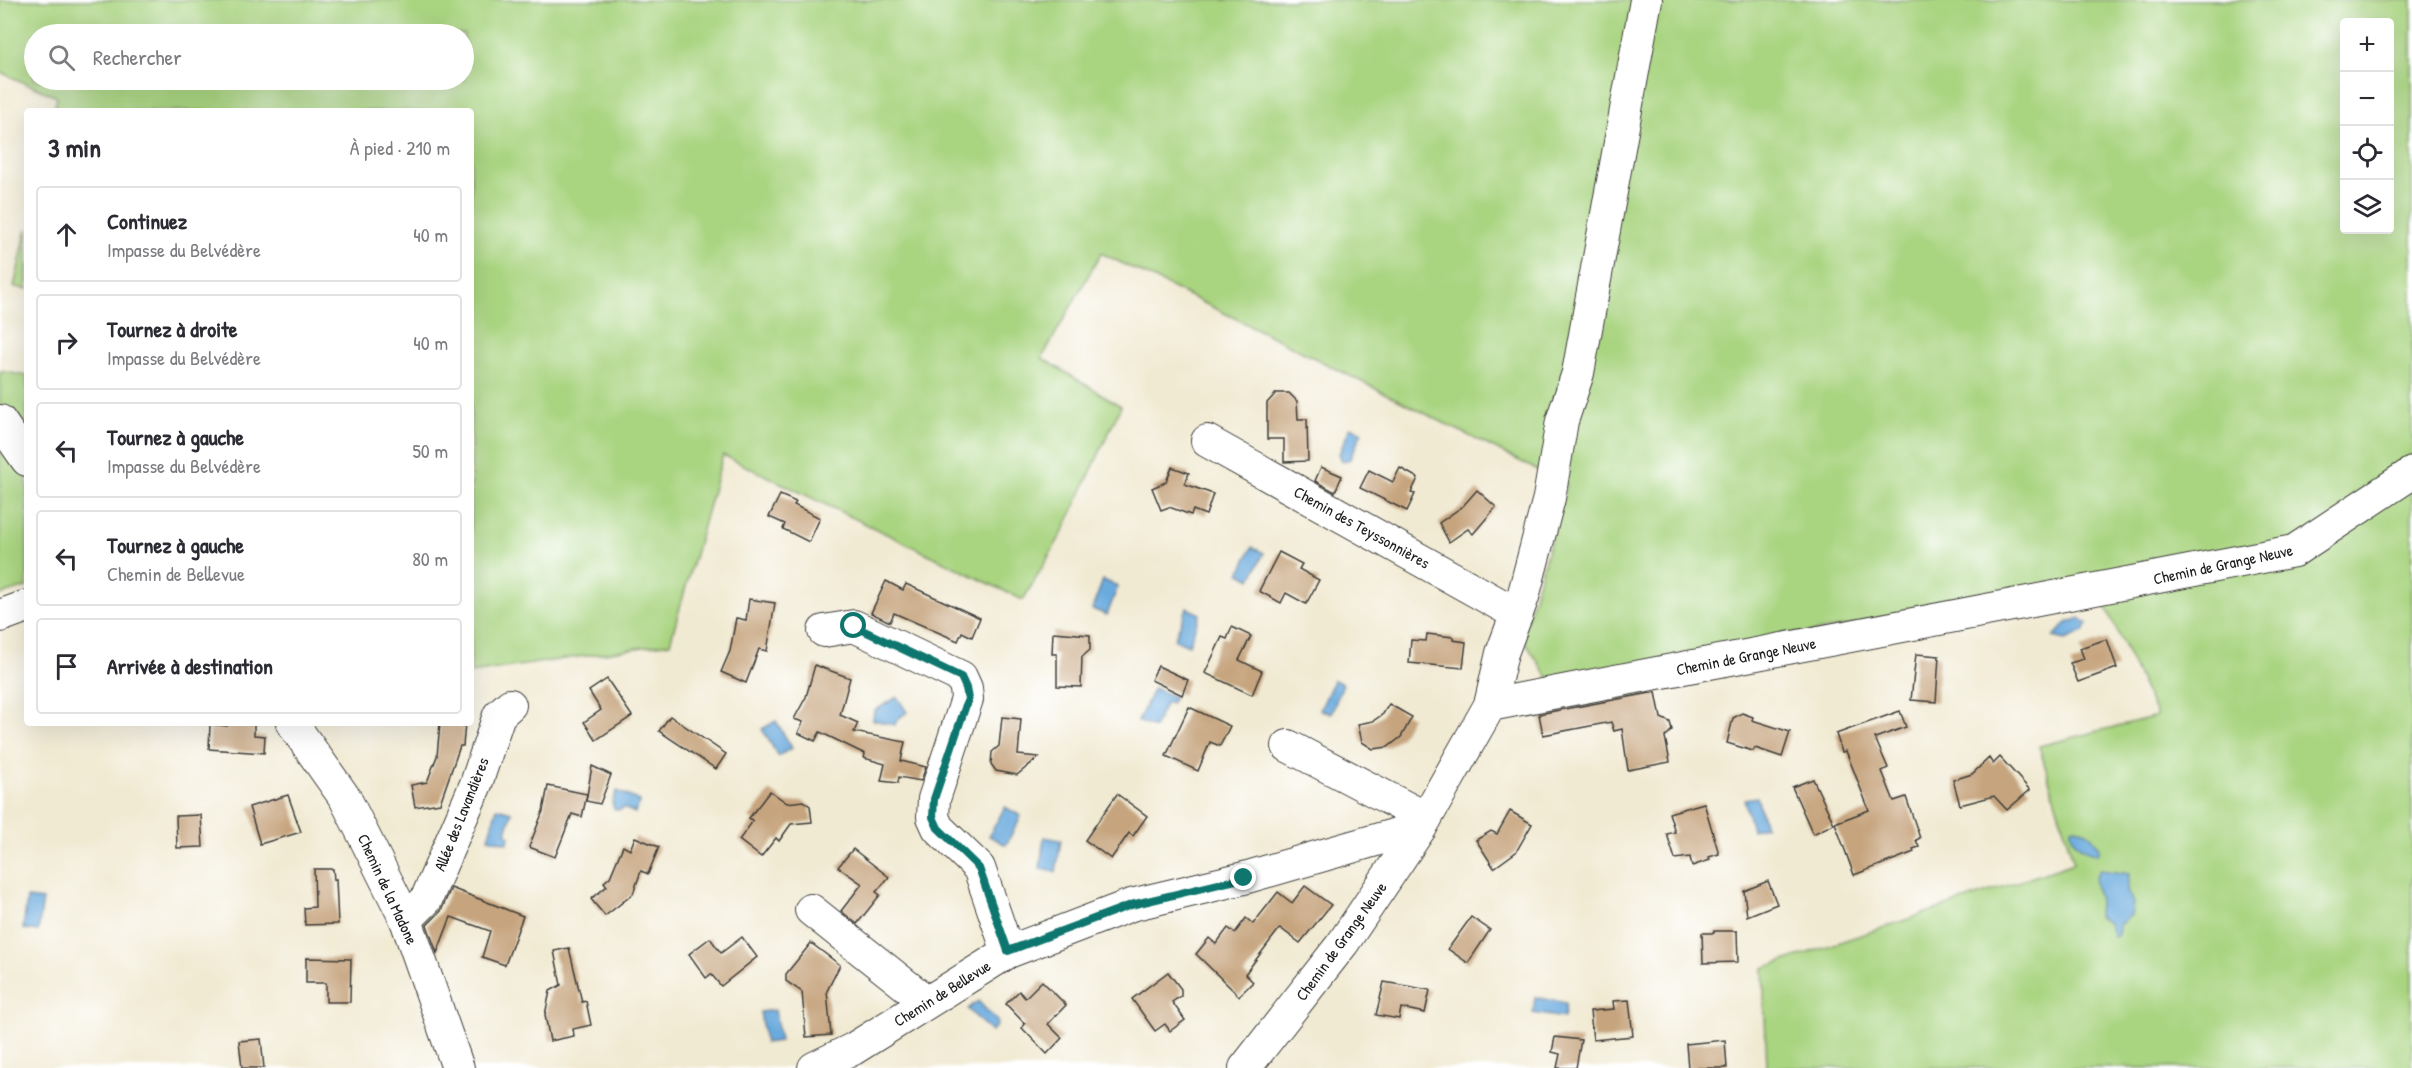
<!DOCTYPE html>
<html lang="fr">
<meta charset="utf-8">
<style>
:root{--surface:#fff;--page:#f2f2f3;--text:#2b2b33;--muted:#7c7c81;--line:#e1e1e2}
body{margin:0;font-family:"Patrick Hand",sans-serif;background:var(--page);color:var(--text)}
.controls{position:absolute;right:18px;top:18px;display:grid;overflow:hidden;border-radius:6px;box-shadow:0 6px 24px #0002}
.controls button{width:54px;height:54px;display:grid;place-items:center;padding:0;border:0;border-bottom:2px solid var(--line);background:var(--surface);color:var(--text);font:30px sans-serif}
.stop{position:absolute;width:18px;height:18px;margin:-14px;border:4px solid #0f766e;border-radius:50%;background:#fff}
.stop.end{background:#0f766e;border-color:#fff;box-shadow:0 2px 6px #0008}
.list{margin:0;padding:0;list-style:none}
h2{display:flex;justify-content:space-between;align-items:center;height:78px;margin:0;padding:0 24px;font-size:26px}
h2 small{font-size:20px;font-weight:400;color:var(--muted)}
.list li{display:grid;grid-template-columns:39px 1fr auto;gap:18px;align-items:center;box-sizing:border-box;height:96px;margin:0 12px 12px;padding:0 12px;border:2px solid var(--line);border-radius:6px}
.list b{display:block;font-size:22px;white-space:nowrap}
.list p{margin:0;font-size:20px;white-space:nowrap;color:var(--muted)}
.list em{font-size:20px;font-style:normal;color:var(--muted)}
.icon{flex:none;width:33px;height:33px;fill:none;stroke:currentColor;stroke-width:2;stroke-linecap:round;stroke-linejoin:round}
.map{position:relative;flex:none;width:2412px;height:1068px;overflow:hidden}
.search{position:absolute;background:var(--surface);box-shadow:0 6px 24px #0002;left:24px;top:24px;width:450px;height:66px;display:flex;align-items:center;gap:15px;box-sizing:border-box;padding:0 21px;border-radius:33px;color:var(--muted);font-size:22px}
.panel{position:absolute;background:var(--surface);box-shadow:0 6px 24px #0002;left:24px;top:108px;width:450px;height:618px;border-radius:6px}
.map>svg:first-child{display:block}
.green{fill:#a9d480;stroke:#62784e;stroke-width:1.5;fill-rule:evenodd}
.water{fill:#6babde;stroke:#44647d;stroke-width:1.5}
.building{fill:#c6a47e}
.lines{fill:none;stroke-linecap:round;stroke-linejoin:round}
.minor-casing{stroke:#3c3b37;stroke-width:34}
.minor{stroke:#fff;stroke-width:32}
.route{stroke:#0f766e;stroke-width:8}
.labels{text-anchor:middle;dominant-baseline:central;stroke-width:4.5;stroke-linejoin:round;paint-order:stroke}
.street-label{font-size:16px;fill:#1c1c1c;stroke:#fff}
</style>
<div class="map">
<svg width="2412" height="1068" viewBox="0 0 2412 1068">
<rect width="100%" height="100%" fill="#fff"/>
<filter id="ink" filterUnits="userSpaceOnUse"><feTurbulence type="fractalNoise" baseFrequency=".0167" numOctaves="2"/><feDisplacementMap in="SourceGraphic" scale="12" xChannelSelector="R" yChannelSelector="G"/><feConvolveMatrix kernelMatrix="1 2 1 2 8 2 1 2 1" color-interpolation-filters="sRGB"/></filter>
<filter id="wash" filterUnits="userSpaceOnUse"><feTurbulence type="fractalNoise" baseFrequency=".008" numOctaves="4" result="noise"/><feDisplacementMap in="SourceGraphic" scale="24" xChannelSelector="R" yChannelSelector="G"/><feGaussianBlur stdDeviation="1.35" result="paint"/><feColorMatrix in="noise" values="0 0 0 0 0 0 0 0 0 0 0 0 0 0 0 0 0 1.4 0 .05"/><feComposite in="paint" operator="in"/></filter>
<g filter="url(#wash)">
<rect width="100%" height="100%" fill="#f1ead3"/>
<!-- green -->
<g class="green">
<path d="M0 0H2412V1068H1767L1763 968 2074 863 2039 746 2157 716 2093 580 1550 681 1522 637 1567 485 1255 328 1101 253 1042 358 1121 406 1063 532 1023 600 723 455 670 643 471 673V111H54L57 97 0 72ZM2344 22H2390V230H2344ZM34 34H464V80H34Z"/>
<polygon points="27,229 27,289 14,287"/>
<polygon points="0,371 27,376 27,587 0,595"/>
</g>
<!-- water -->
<g class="water">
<polygon points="1350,427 1362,432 1350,459 1342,461 1339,454"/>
<polygon points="1252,547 1264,553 1251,579 1240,573"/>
<polygon points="1103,580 1118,586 1107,615 1092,609"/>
<polygon points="1187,608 1200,614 1189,645 1174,639"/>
<polygon points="2080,618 2088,624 2084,632 2066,640 2053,637 2067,623"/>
<polygon points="1334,680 1343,684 1331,714 1320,710"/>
<polygon points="1154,688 1174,697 1171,704 1166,702 1154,728 1138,721"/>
<polygon points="897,697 907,712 897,720 895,725 873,720 874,711"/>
<polygon points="776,721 792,748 778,756 762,729"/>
<polygon points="617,791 640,801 635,813 624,808 619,810 614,809 612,802"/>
<polygon points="1757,797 1765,826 1752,830 1744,799"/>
<polygon points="1005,807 1021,816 1006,845 989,836"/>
<polygon points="497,808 512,812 506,833 510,836 507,843 488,838"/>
<path d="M2076 827C2088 830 2093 838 2100 848L2098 854C2083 850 2071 845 2071 828Z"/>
<polygon points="1044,837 1061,840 1056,872 1040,869"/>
<path d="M2100 870 2129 874 2127 890 2133 903 2131 915 2119 925 2118 935 2114 937 2109 923 2098 917C2098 912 2099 907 2099 902 2098 891 2090 880 2100 870Z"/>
<polygon points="27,898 43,900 38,931 23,929"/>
<polygon points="1535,997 1566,1003 1564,1018 1533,1013"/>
<polygon points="978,1001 997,1021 997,1025 991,1032 968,1009"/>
<polygon points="775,1010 780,1041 765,1043 760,1012"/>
</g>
<g id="blocks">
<!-- building -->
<g class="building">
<polygon points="1276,393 1289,393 1297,401 1298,419 1307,419 1308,461 1284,462 1284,439 1267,439 1267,403"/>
<polygon points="1172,467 1189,473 1185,484 1213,494 1206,515 1193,510 1191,515 1169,507 1161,510 1152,488 1166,482"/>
<polygon points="1321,467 1342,476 1335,492 1315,481"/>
<polygon points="1400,468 1418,478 1411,493 1415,494 1407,511 1360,488 1369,470 1393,482"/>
<polygon points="1477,490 1496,507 1473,534 1468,529 1449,542 1439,523 1463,506"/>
<polygon points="780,495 796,502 794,505 820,518 809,542 783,529 785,524 769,517"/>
<polygon points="1279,552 1302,564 1299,569 1319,580 1306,604 1286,593 1281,603 1259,591"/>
<polygon points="886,581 903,590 906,584 980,618 972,637 962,632 958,641 894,613 890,622 871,613"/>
<polygon points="749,599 775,603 767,651 759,649 746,683 721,672 730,651 736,618 746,620"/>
<polygon points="1232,627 1251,636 1239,660 1262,671 1252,695 1205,673 1222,637 1227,639"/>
<polygon points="1053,632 1090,635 1090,650 1082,657 1081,687 1057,686 1057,654 1052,654"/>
<polygon points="1427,634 1453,637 1453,640 1466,642 1463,668 1409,663 1411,640 1426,641"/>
<polygon points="2107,639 2117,668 2078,682 2070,663 2084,659 2080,648"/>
<polygon points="1916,654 1939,656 1936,702 1911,700"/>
<polygon points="815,665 850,678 840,715 858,723 854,732 905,742 901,761 926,767 921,781 899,777 898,783 881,781 885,764 864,758 865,754 820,732 815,741 798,733 803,722 794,719 806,697"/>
<polygon points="1158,666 1188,680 1182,695 1151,680"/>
<polygon points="607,679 632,716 596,740 584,722 601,710 589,691"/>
<polygon points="1656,692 1661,718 1670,722 1672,730 1665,737 1670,762 1628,770 1622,729 1614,731 1611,722 1543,735 1539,714"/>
<polygon points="1389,704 1412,717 1401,737 1388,747 1373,749 1362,742 1358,724 1373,721 1383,714"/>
<polygon points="1189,707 1230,726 1220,746 1210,742 1198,771 1166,756"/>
<polygon points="1900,711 1906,727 1875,738 1888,768 1882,771 1894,801 1906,797 1920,838 1916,840 1919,847 1913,849 1914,852 1854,875 1835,823 1869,810 1846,751 1842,752 1836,734"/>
<polygon points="1742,713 1753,717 1752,720 1790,732 1782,757 1755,748 1753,751 1727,743 1733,718"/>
<polygon points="670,716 726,754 716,769 659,731"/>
<polygon points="1002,717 1021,719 1018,755 1039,757 1017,775 996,771 991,764 992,752 999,746"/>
<polygon points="227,723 254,724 254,735 265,736 264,753 209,749 210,724 227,726"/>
<polygon points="440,723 465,723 463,746 460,746 440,803 415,807 411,785 427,782 437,756"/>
<polygon points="2000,757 2030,790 2007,810 1994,796 1960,805 1953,780 1972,774 1989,758 1993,764"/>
<polygon points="592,766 611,775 600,804 586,801"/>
<polygon points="1813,779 1834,824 1813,834 1792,787"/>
<polygon points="548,786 587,794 582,817 572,814 555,857 529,847 543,811"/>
<polygon points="770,791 787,803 803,801 810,806 812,822 791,824 779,841 776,838 761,857 739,840 753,821 749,818"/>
<polygon points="1117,794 1147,816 1133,836 1129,833 1111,859 1085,840"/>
<polygon points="288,795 301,832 260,844 249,807"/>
<polygon points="1704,803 1719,854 1709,857 1710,860 1692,866 1690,857 1675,859 1667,834 1675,832 1669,813"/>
<polygon points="1510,811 1532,824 1516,852 1494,868 1476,840 1491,831 1497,834"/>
<polygon points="201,815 203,847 177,848 176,816"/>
<polygon points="635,837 659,847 648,874 641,871 633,894 605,916 591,899 607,886 604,882 610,877 623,846 630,850"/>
<polygon points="853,849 889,877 876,892 880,895 857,924 841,911 862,884 838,867"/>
<polygon points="314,869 333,869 334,880 336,879 338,924 305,925 304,908 315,907"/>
<polygon points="1768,881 1777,904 1747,916 1744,891"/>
<polygon points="1305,886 1331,905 1300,943 1280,928 1245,974 1253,982 1239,996 1196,954 1209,938 1216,944 1228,928 1235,933 1246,918 1253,924 1278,892 1292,903"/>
<polygon points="451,888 523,916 505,965 482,957 490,931 451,917 437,953 427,925 441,911"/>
<polygon points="1471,917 1490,930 1468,963 1448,949"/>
<polygon points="1714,931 1737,931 1738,962 1703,963 1702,933 1714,933"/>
<polygon points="742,937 757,957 721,986 711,974 706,978 689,954 710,938 721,953"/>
<polygon points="811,943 840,965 827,991 831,1035 806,1037 802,992 786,981 786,974"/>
<polygon points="569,948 582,1002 586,1001 591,1025 573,1029 574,1036 550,1041 545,1015 550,991 561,985 554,951"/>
<polygon points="306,958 351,959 350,1002 326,1002 326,983 306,983"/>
<polygon points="1168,972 1181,989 1181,996 1172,1002 1185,1020 1170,1031 1165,1024 1155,1031 1132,999"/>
<polygon points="1042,981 1066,1005 1048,1024 1062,1038 1047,1054 1022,1028 1025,1024 1006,1004 1019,991 1025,998"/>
<polygon points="1384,982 1430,990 1425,1013 1401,1008 1399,1019 1376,1015"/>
<polygon points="1629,1000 1633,1036 1593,1040 1590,1011 1614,1009 1613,1001"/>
<polygon points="1555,1037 1581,1040 1576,1068 1557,1068 1560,1054 1552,1052"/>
<polygon points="261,1039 264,1068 242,1068 239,1041"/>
<polygon points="1725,1040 1727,1068 1688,1068 1686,1044"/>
</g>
</g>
</g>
<g filter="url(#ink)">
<use href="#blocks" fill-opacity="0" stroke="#3c3b37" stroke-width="1.5"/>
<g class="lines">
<!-- minor casing -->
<g class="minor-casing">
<g id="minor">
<polyline points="0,421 27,460"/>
<polyline points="1207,441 1517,614"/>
<polyline points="0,616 27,606"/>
<polyline points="824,631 854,626 961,677 966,688 967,699 934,799 933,817 938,828 979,868 1008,952"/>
<polyline points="1490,705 1502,653 1523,597 1549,498 1562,421 1578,373 1646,0"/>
<polyline points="292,723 345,798 406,920 458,1068"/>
<polyline points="1288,746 1426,818"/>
<polyline points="811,910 927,1002"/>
<polyline points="406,920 426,900 476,784 499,715 510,705"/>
<polyline points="814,1068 853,1049 1008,952 1131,905 1244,878 1421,827"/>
<polyline points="1245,1068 1343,943 1421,827 1490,705 2294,551 2412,473"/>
</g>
</g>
<!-- minor -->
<use href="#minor" class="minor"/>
</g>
</g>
<g class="lines" filter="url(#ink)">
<!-- route -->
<polyline class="route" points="854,626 961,677 966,688 968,699 934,799 933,817 938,828 979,868 1008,951 1131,905 1244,878"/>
</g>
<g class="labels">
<!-- street labels -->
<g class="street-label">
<text transform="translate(1362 527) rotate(29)">Chemin des Teyssonnières</text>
<text transform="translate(2223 564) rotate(-12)">Chemin de Grange Neuve</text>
<text transform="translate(1746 656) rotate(-11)">Chemin de Grange Neuve</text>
<text transform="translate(461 814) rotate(-68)">Allée des Lavandières</text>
<text transform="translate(388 889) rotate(65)">Chemin de la Madone</text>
<text transform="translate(1341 941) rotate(-54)">Chemin de Grange Neuve</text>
<text transform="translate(942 993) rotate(-32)">Chemin de Bellevue</text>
</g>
</g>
</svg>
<div class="controls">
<button>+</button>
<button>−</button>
<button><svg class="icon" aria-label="locate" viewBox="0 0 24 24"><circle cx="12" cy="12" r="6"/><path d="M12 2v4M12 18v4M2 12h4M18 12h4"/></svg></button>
<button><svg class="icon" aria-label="layers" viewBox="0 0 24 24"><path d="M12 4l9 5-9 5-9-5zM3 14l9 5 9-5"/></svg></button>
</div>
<div class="stop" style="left:854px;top:626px"></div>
<div class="stop end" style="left:1244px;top:878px"></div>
<div class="search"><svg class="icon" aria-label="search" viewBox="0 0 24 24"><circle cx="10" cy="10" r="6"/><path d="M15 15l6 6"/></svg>Rechercher</div>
<section class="panel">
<h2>3 min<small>À pied · 210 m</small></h2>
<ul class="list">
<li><svg class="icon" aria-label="ahead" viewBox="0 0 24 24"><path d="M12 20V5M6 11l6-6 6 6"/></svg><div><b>Continuez</b><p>Impasse du Belvédère</p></div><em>40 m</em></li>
<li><svg class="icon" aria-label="right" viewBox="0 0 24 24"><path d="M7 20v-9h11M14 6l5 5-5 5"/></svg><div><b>Tournez à droite</b><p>Impasse du Belvédère</p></div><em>40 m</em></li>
<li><svg class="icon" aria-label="left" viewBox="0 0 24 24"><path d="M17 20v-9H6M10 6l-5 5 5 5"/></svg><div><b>Tournez à gauche</b><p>Impasse du Belvédère</p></div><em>50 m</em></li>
<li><svg class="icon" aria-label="left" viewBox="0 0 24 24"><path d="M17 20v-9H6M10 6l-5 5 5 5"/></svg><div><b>Tournez à gauche</b><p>Chemin de Bellevue</p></div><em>80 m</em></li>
<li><svg class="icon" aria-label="arrive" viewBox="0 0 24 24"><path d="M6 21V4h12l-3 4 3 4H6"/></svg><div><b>Arrivée à destination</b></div></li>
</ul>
</section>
</div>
